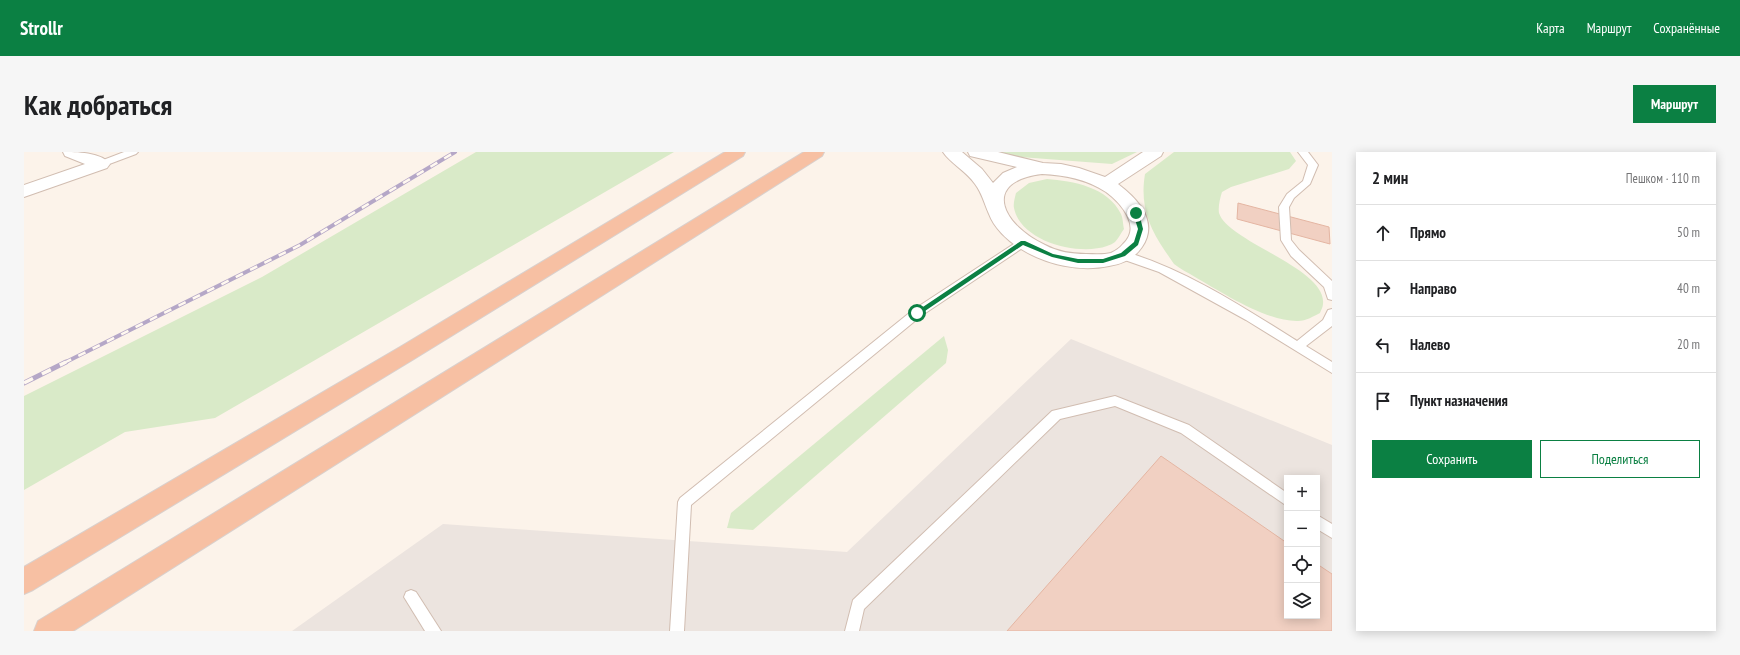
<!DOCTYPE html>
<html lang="ru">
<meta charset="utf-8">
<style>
:root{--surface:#fff;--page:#f6f6f6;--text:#202124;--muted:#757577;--line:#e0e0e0;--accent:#0b8043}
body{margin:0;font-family:"PT Sans Narrow",sans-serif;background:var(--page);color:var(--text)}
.controls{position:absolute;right:12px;bottom:12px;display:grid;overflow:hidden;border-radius:0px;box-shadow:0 2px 10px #0003}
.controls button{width:36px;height:36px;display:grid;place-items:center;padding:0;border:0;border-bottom:1px solid var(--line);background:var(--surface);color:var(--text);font:20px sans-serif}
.stop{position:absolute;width:12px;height:12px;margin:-9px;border:3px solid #0b8043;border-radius:50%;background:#fff}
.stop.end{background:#0b8043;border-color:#fff;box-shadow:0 1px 4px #0008}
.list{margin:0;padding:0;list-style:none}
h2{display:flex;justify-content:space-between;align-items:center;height:52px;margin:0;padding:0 16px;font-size:17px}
h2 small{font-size:13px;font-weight:400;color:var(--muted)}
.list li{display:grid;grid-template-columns:26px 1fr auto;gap:12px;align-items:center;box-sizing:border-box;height:56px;padding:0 16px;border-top:1px solid var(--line)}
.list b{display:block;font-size:15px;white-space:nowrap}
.list em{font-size:13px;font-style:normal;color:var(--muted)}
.actions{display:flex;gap:8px;padding:12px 16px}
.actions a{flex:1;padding:9px 0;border:1px solid var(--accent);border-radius:0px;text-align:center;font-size:14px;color:var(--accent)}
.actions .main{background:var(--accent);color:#fff}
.icon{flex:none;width:22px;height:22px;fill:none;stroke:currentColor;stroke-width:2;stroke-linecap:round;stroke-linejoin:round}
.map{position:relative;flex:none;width:1308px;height:479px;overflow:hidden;border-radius:0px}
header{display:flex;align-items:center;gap:24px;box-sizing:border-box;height:56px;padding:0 20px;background:var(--accent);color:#fff}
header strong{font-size:19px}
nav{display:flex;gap:22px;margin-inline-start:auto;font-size:14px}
.intro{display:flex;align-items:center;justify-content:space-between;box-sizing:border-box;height:96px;padding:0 24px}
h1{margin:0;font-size:28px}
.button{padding:10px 18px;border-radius:0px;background:var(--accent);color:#fff;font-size:14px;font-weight:700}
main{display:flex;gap:24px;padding:0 24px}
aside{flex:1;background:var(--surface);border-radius:0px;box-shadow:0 2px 10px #0003}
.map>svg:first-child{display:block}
.industrial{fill:#ece4df;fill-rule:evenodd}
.green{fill:#d9eac8}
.building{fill:#f1d0c2;stroke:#e4b5a2}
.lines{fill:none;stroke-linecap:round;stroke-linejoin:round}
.service-casing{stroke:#d1bdb1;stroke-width:2}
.minor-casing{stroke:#d1bdb1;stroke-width:2}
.trunk-casing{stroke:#d9d0cd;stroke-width:2}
.service{fill:#fff;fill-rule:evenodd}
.minor{fill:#fff;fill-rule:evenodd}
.trunk{fill:#f7c0a3;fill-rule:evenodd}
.rail-far1-casing{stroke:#b5a7c7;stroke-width:4}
.rail-casing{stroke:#b5a7c7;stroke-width:5}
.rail-far1{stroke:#fff8f0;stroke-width:2.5;stroke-dasharray:8;stroke-linecap:butt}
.rail{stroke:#fff8f0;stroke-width:3.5;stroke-dasharray:10;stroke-linecap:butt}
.route{fill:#0b8043}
</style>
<header>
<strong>Strollr</strong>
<nav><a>Карта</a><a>Маршрут</a><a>Сохранённые</a></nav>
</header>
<div class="intro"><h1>Как добраться</h1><a class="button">Маршрут</a></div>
<main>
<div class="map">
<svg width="1308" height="479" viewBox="0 0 1308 479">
<rect width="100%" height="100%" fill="#fcf3ea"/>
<!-- industrial -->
<path class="industrial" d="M1047 187 1308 293V479H268L419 372 823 400ZM1263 326H1293V464H1263Z"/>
<!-- green -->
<g class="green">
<polygon points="452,0 650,0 191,266 101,280 0,338 0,244 238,125"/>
<polygon points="972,0 1113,0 1088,12 996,5"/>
<path d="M1150 0H1266L1272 9 1265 17 1207 35 1198 40C1196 46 1194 55 1195 61 1204 90 1303 116 1299 152 1299 155 1297 158 1296 161 1290 164 1282 169 1274 169 1243 170 1197 140 1171 125 1165 121 1156 117 1150 112 1147 108 1144 103 1141 99 1124 74 1116 52 1121 22Z"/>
<path d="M1023 27C1049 29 1084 35 1097 62 1099 66 1099 73 1100 77 1097 81 1094 87 1091 90 1089 92 1085 93 1083 94 1055 104 997 90 990 56 989 52 991 45 992 41L1005 31Z"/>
<polygon points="920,184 924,198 922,211 729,378 703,376 707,361"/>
</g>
<!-- building -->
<g class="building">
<polygon points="1214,51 1305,75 1306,92 1213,67"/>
<polygon points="1137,304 1263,391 1263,464 1293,464 1293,412 1308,422 1308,479 983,479"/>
</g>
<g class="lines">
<!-- service casing -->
<g class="service-casing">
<g id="service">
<polygon points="100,0 114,0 112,2 80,14 77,15 72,12 74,10"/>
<polygon points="1274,0 1284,0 1294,13 1286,32 1270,46 1265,55 1267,88 1275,98 1308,129 1308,148 1304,147 1300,135 1267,104 1257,88 1255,55 1263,42 1279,29 1284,13"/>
<polygon points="999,86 1004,90 1003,93 897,164 667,353 660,479 646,479 654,350 656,346 889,158"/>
<path d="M1099 99C1161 117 1219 155 1273 189L1299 168 1304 158 1308 157V174L1282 194 1308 210V221L1222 168 1135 120 1095 106 1094 103 1095 100Z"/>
<polygon points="1091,244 1165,273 1263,341 1263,354 1157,281 1091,254 1036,267 840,457 835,479 821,479 829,448 1028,259"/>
<polygon points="1293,363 1308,372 1308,386 1293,377"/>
<polygon points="387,438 392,440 417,479 401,479 380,445 382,440"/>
</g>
</g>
<!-- minor casing -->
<g class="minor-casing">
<g id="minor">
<path d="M39 0C52 0 77 0 86 12L83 16 0 45V33L61 12 41 4Z"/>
<path d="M919 0H938L958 17 969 31 979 21 993 15 946 4 944 0H974L1019 11 1037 12 1055 16 1081 25 1119 0H1139L1137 4 1094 32C1114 47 1135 70 1118 95 1110 107 1098 112 1085 114 1056 120 1023 113 997 97 984 89 970 76 965 62 960 51 958 41 951 32 942 19 926 11 919 0ZM1018 22C1041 23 1062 27 1082 40 1097 51 1118 75 1099 92 1096 96 1091 99 1087 101 1079 103 1070 102 1062 102 1048 102 1034 100 1021 93 980 74 955 30 1018 22Z"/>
</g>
</g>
<!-- trunk casing -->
<g class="trunk-casing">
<g id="trunk">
<polygon points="701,0 721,0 719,4 390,207 9,438 0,442 0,415 376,195"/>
<polygon points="780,0 800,0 798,4 49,479 10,479 14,469"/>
</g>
</g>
<!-- service -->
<use href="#service" class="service"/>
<!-- minor -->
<use href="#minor" class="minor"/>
<!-- trunk -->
<use href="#trunk" class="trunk"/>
<!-- rail-far1 casing -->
<g class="rail-far1-casing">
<polyline id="rail-far1" points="40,211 276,93 431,0"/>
</g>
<!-- rail casing -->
<g class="rail-casing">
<polyline id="rail" points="0,231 42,210"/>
</g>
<!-- rail-far1 -->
<use href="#rail-far1" class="rail-far1"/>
<!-- rail -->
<use href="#rail" class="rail"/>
</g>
<!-- route -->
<polygon class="route" points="1112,59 1115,61 1119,77 1114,93 1101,104 1079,111 1054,111 1028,105 999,93 895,163 891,163 890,161 997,89 1001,89 1029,102 1054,107 1079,107 1097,101 1110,90 1114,77 1109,61"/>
</svg>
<div class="controls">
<button>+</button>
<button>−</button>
<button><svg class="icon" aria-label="locate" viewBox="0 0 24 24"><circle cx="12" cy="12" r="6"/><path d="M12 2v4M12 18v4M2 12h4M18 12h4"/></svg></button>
<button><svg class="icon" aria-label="layers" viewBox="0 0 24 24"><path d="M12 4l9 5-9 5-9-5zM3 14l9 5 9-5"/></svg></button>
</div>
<div class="stop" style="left:893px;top:161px"></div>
<div class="stop end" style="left:1112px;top:61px"></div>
</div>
<aside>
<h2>2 мин<small>Пешком · 110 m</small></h2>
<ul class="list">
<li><svg class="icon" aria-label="ahead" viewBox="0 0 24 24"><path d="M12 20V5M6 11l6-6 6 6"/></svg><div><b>Прямо</b></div><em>50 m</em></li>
<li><svg class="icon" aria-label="right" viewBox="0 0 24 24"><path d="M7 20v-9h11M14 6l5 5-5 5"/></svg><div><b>Направо</b></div><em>40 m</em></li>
<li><svg class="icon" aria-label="left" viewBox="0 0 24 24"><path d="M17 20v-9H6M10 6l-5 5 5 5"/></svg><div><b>Налево</b></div><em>20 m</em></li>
<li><svg class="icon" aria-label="arrive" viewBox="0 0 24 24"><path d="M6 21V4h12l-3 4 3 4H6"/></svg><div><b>Пункт назначения</b></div></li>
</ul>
<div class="actions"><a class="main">Сохранить</a><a>Поделиться</a></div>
</aside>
</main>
